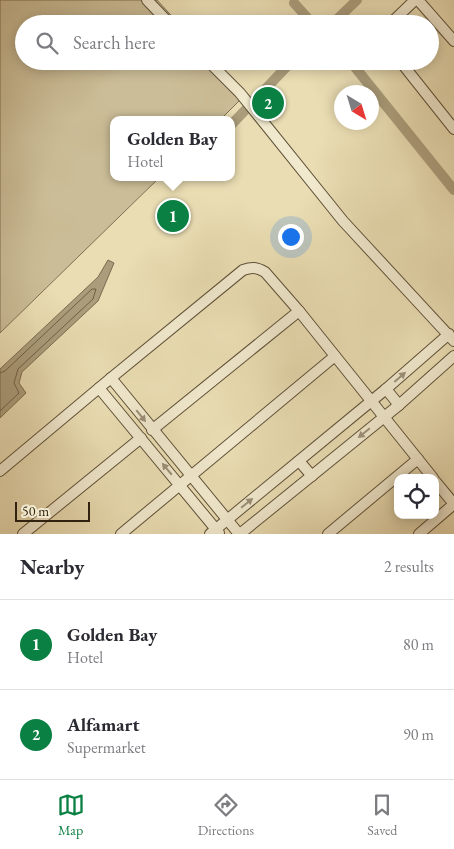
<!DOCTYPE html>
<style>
:root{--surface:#fff;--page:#f2f2f3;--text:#2b2b33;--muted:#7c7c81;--line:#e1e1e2;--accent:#0b8043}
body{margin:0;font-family:"EB Garamond",serif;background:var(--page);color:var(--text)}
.controls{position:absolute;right:15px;bottom:15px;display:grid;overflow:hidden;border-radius:10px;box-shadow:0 2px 12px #0003}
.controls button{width:45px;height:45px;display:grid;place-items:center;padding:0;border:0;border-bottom:1px solid var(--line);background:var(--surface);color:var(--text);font:25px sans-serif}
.compass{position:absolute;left:334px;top:85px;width:45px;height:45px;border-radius:50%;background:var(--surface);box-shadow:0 2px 12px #0003;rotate:142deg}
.scale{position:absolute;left:15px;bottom:12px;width:75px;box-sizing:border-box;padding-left:5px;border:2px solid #31220f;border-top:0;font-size:14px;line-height:18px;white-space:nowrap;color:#31220f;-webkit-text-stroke:4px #f1e9ce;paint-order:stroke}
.you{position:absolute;left:290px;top:236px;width:18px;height:18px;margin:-12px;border:4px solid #fff;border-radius:50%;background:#1a73e8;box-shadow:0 0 0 8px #1a73e833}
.badge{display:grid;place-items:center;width:32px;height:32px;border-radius:50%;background:var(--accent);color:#fff;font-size:16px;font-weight:700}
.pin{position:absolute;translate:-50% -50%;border:2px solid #fff;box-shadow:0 1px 5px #0006}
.popup{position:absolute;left:110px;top:116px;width:125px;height:65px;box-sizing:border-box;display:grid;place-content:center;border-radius:10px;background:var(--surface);filter:drop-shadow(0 1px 4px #0005);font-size:16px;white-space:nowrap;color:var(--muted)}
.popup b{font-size:19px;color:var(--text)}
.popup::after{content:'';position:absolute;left:50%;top:100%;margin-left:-10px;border:10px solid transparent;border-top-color:var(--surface)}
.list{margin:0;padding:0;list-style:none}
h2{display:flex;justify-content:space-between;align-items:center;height:65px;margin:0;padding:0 20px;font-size:21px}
h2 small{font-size:16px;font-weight:400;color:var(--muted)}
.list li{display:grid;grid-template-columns:32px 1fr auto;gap:15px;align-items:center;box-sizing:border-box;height:90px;padding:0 20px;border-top:1px solid var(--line)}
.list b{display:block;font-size:19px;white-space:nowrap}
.list p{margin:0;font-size:16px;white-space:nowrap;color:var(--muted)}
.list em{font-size:16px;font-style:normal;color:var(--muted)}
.icon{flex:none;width:28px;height:28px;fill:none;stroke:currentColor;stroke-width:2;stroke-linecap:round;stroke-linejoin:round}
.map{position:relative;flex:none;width:454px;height:534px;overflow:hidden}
.search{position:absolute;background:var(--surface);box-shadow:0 2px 12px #0003;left:15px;right:15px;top:15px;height:55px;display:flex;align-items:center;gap:12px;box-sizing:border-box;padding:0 18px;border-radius:28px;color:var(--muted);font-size:19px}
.sheet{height:245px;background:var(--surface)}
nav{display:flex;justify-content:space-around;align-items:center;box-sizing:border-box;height:70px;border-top:1px solid var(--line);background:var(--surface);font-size:14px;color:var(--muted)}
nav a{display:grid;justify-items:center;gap:2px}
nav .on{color:var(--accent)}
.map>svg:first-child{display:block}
.green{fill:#cbbd97;stroke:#7e7053}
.water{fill:#ab9d7b;stroke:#7a6c50}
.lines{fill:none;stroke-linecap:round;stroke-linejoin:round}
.shore{stroke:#6e6045;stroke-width:1}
.canal{stroke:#ab9d7b;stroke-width:10}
.minor-casing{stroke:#5f5138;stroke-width:12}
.minor{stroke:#f1e9ce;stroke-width:10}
.oneway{fill:#9b8f78}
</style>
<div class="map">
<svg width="454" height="534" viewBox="0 0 454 534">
<rect width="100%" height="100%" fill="#eaddb3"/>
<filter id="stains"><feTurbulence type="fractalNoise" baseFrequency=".004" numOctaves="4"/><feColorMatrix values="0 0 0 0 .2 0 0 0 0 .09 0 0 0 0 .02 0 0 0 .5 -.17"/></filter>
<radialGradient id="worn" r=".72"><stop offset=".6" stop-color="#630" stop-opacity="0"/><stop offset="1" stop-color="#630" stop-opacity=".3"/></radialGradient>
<!-- green -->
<polygon class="green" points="0,0 157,0 179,24 24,24 24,61 213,61 245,95 220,120 114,120 114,177 160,177 0,333"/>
<!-- water -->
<polygon class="water" points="108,260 114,263 98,301 22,372 19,383 26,393 0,418 0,369 98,277"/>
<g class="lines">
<!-- shore -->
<polyline class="shore" points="0,373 5,371 92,289 96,289 93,299 18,369 14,383 19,393 0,411"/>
<!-- canal -->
<g class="canal">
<polyline points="294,3 313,24"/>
<polyline points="332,24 357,0"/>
<polyline points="350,61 454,190"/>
<polyline points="232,124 292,61"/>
</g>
<!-- minor casing -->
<g class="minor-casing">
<g id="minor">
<polyline points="147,0 170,24"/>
<polyline points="418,0 454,41"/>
<polyline points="390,24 415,0"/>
<polyline points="208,61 240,93 343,221 454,341"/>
<polyline points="400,61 454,129"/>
<polyline points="111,378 239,534"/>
<polyline points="99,388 219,533"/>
<polyline points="386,389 399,405"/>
<polyline points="152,430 299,311"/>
<polyline points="299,461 312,476"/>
<path d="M0 471 111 378 243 270C252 267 256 267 265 272L299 311 433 478"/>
<polyline points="435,481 454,504"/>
<polyline points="23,534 141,438"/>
<polyline points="121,534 335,356"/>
<polyline points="210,534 386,389 449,334"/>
<polyline points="240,534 399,405 454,356"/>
<polyline points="328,534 418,459"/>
<polyline points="419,534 454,504"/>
</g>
</g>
<!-- minor -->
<use href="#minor" class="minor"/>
</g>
<!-- one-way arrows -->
<defs><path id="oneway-solid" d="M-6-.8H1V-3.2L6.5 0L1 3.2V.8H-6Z" transform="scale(1.25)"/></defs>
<g class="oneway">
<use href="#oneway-solid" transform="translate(400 377) rotate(-41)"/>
<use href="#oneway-solid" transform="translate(141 416) rotate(51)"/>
<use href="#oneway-solid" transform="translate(364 433) rotate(141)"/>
<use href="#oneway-solid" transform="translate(167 469) rotate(-130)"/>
<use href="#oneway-solid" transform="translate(247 503) rotate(-39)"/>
</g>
<rect width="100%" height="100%" filter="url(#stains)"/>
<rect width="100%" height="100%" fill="url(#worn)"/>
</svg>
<div class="controls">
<button><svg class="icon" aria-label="locate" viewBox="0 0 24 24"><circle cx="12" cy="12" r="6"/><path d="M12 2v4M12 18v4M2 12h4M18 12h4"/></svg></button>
</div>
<svg class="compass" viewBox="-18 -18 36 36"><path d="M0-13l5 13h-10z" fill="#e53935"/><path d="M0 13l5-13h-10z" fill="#7c7c81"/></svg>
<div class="scale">50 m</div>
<div class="you"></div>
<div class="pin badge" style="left:173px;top:216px">1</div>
<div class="popup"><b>Golden Bay</b>Hotel</div>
<div class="pin badge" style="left:268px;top:103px">2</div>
<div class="search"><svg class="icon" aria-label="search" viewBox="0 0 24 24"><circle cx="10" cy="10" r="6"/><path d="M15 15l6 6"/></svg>Search here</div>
</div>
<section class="sheet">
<h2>Nearby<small>2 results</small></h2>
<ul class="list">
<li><span class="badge">1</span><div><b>Golden Bay</b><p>Hotel</p></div><em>80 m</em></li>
<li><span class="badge">2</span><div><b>Alfamart</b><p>Supermarket</p></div><em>90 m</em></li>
</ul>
</section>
<nav>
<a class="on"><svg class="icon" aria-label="map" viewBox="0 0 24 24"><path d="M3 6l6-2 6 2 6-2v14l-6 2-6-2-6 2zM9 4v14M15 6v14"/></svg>Map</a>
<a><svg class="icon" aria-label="directions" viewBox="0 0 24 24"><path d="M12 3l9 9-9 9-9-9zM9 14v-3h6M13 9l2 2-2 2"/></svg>Directions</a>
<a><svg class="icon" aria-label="saved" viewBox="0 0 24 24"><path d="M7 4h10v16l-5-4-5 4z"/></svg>Saved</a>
</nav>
